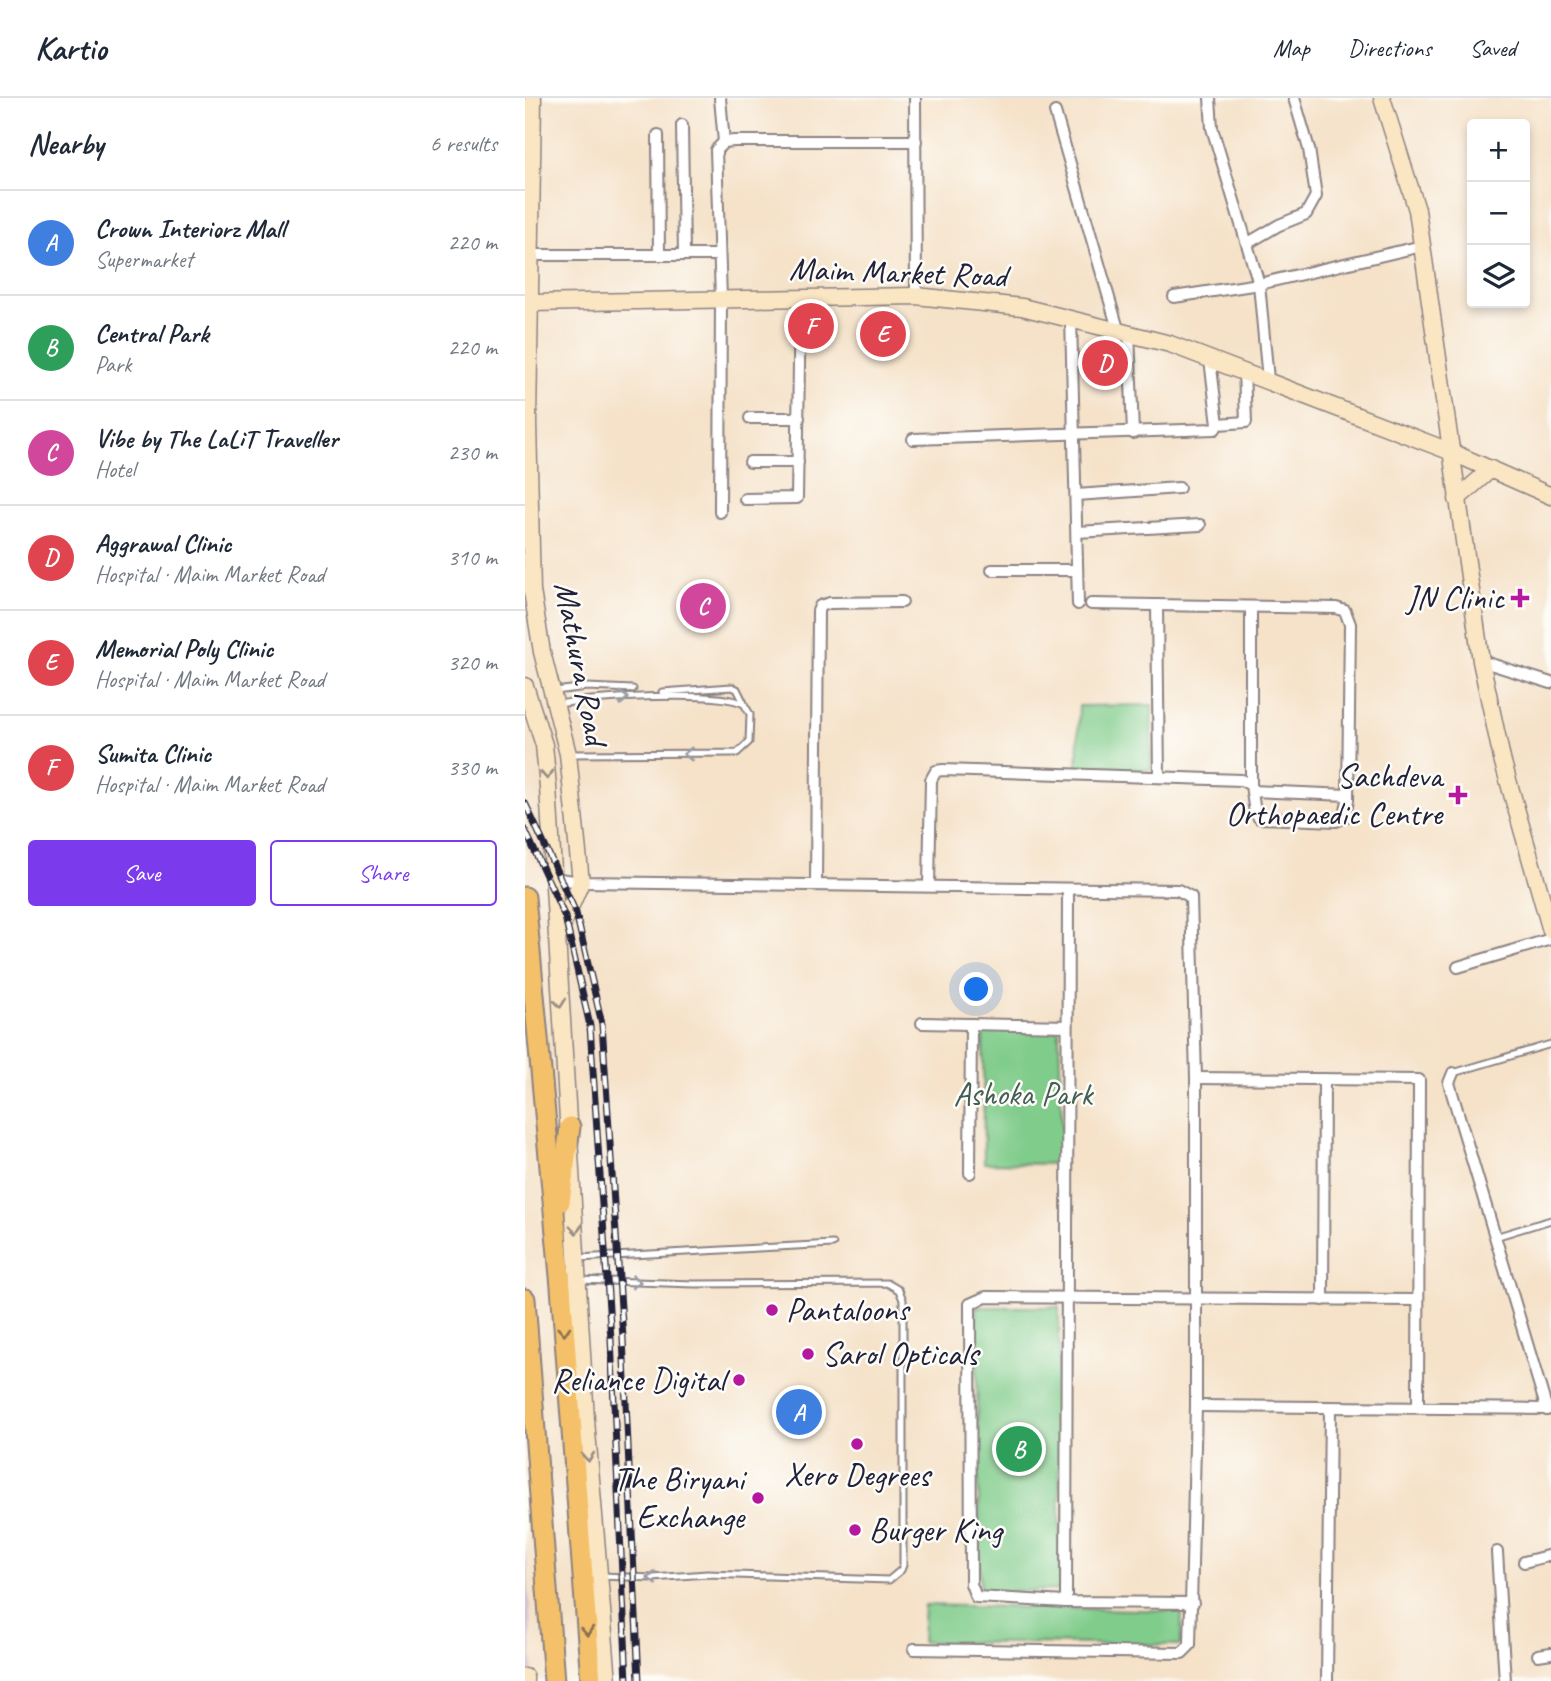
<!DOCTYPE html>
<meta charset="utf-8">
<style>
:root{--surface:#fff;--page:#f6f6f7;--text:#1f2937;--muted:#747a83;--line:#e0e1e3;--accent:#7c3aed}
body{margin:0;font-family:Caveat,sans-serif;background:var(--page);color:var(--text)}
.controls{position:absolute;right:21px;top:21px;display:grid;overflow:hidden;border-radius:7px;box-shadow:0 4px 10px #0003}
.controls button{width:63px;height:63px;display:grid;place-items:center;padding:0;border:0;border-bottom:2px solid var(--line);background:var(--surface);color:var(--text);font:35px sans-serif}
.you{position:absolute;left:452px;top:892px;width:24px;height:24px;margin:-18px;border:5px solid #fff;border-radius:50%;background:#1a73e8;box-shadow:0 0 0 10px #1a73e833}
.badge{display:grid;place-items:center;width:46px;height:46px;border-radius:50%;background:var(--accent);color:#fff;font-size:23px;font-weight:700}
.pin{position:absolute;translate:-50% -50%;border:4px solid #fff;box-shadow:0 2px 7px #0006}
.list{margin:0;padding:0;list-style:none}
h2{display:flex;justify-content:space-between;align-items:center;height:91px;margin:0;padding:0 28px;font-size:30px}
h2 small{font-size:23px;font-weight:400;color:var(--muted)}
.list li{display:grid;grid-template-columns:46px 1fr auto;gap:21px;align-items:center;box-sizing:border-box;height:105px;padding:0 28px;border-top:2px solid var(--line)}
.list b{display:block;font-size:26px;white-space:nowrap}
.list p{margin:0;font-size:23px;white-space:nowrap;color:var(--muted)}
.list em{font-size:23px;font-style:normal;color:var(--muted)}
.actions{display:flex;gap:14px;padding:21px 28px}
.actions a{flex:1;padding:16px 0;border:2px solid var(--accent);border-radius:7px;text-align:center;font-size:24px;color:var(--accent)}
.actions .main{background:var(--accent);color:#fff}
.icon{flex:none;width:38px;height:38px;fill:none;stroke:currentColor;stroke-width:2;stroke-linecap:round;stroke-linejoin:round}
.map{position:relative;flex:none;width:1026px;height:1583px;overflow:hidden}
header{display:flex;align-items:center;gap:42px;box-sizing:border-box;height:98px;padding:0 35px;background:var(--surface);border-bottom:2px solid var(--line)}
header strong{font-size:33px}
nav{display:flex;gap:38px;margin-inline-start:auto;font-size:24px}
main{display:flex}
aside{flex:1;background:var(--surface)}
.map>svg:first-child{display:block}
.industrial{fill:#cebed1}
.green{fill:#80cc8b;stroke:#517763;stroke-width:2}
.lines{fill:none;stroke-linecap:round;stroke-linejoin:round}
.lane-casing{stroke:#8c8282;stroke-width:9}
.street-casing{stroke:#8c8282;stroke-width:14}
.secondary-casing{stroke:#8c8282;stroke-width:19}
.highway-casing{stroke:#8c8282;stroke-width:23}
.lane{stroke:#fff;stroke-width:5}
.street{stroke:#fff;stroke-width:10}
.secondary{stroke:#fbe6c3;stroke-width:16}
.highway{stroke:#f4c16a;stroke-width:19}
.rail-casing{stroke:#22223b;stroke-width:7}
.rail{stroke:#fdfcf7;stroke-width:4.5;stroke-dasharray:13;stroke-linecap:butt}
.oneway{stroke:#9c9ca7}
.oneway2{stroke:#998e86}
.oneway3{stroke:#8b7252}
.poi-dot{fill:#b5179e;stroke:#fdfcf7;stroke-width:2.5}
.labels{text-anchor:middle;dominant-baseline:central;stroke-width:5;stroke-linejoin:round;paint-order:stroke}
.street-label{font-size:33px;fill:#22223b;stroke:#fdfcf7}
.poi-label{font-size:33px;fill:#22223b;stroke:#fdfcf7;text-anchor:end}
.park-label{font-size:33px;fill:#435e57;stroke:#fdfcf7}
</style>
<header>
<strong>Kartio</strong>
<nav><a>Map</a><a>Directions</a><a>Saved</a></nav>
</header>
<main>
<aside>
<h2>Nearby<small>6 results</small></h2>
<ul class="list">
<li><span class="badge" style="background:#3f7fe0">A</span><div><b>Crown Interiorz Mall</b><p>Supermarket</p></div><em>220 m</em></li>
<li><span class="badge" style="background:#2e9e5b">B</span><div><b>Central Park</b><p>Park</p></div><em>220 m</em></li>
<li><span class="badge" style="background:#d1479c">C</span><div><b>Vibe by The LaLiT Traveller</b><p>Hotel</p></div><em>230 m</em></li>
<li><span class="badge" style="background:#e0444e">D</span><div><b>Aggrawal Clinic</b><p>Hospital · Maim Market Road</p></div><em>310 m</em></li>
<li><span class="badge" style="background:#e0444e">E</span><div><b>Memorial Poly Clinic</b><p>Hospital · Maim Market Road</p></div><em>320 m</em></li>
<li><span class="badge" style="background:#e0444e">F</span><div><b>Sumita Clinic</b><p>Hospital · Maim Market Road</p></div><em>330 m</em></li>
</ul>
<div class="actions"><a class="main">Save</a><a>Share</a></div>
</aside>
<div class="map">
<svg width="1026" height="1583" viewBox="0 0 1026 1583">
<rect width="100%" height="100%" fill="#fdfcf7"/>
<filter id="ink" filterUnits="userSpaceOnUse"><feTurbulence type="fractalNoise" baseFrequency=".0143" numOctaves="2"/><feDisplacementMap in="SourceGraphic" scale="14" xChannelSelector="R" yChannelSelector="G"/><feConvolveMatrix kernelMatrix="1 2 1 2 8 2 1 2 1" color-interpolation-filters="sRGB"/></filter>
<filter id="wash" filterUnits="userSpaceOnUse"><feTurbulence type="fractalNoise" baseFrequency=".00686" numOctaves="4" result="noise"/><feDisplacementMap in="SourceGraphic" scale="28" xChannelSelector="R" yChannelSelector="G"/><feGaussianBlur stdDeviation="1.57" result="paint"/><feColorMatrix in="noise" values="0 0 0 0 0 0 0 0 0 0 0 0 0 0 0 0 0 1.4 0 .05"/><feComposite in="paint" operator="in"/></filter>
<g filter="url(#wash)">
<rect width="100%" height="100%" fill="#f5e2c9"/>
<!-- industrial -->
<polygon class="industrial" points="0,1443 3,1477 8,1583 0,1583"/>
<!-- green -->
<g class="green">
<polygon points="627,607 626,672 552,671 554,608"/>
<polygon points="458,932 534,932 538,1066 459,1065"/>
<polygon points="451,1209 534,1209 535,1492 455,1494"/>
<polygon points="399,1507 657,1513 656,1547 397,1544"/>
</g>
</g>
<g filter="url(#ink)">
<g class="lines">
<!-- lane casing -->
<g class="lane-casing">
<g id="lane">
<polyline points="30,593 62,589 108,591"/>
<polyline points="137,594 207,589 212,591 219,605"/>
<path d="M34 606C66 600 193 592 219 606L225 616 224 644 212 655 45 656"/>
<polyline points="928,975 1026,946"/>
<polyline points="970,1139 1026,1122"/>
<polyline points="53,1160 308,1146"/>
<polyline points="54,1182 169,1186 362,1185 374,1192 378,1202 378,1467 376,1472 364,1482 182,1476 128,1480 76,1478"/>
</g>
</g>
<!-- street casing -->
<g class="street-casing">
<g id="street">
<polyline points="195,0 199,44"/>
<polyline points="390,0 391,198"/>
<polyline points="685,0 687,30 734,186 743,282"/>
<polyline points="530,14 593,231"/>
<polyline points="157,27 159,156"/>
<polyline points="133,37 134,156"/>
<polyline points="723,145 754,127 781,116 791,98 784,51 769,0"/>
<polyline points="5,157 194,157"/>
<polyline points="649,199 734,186 897,148"/>
<polyline points="546,219 553,506"/>
<polyline points="604,234 608,335"/>
<polyline points="225,320 274,320"/>
<polyline points="693,326 721,324 719,273"/>
<polyline points="388,341 690,331 693,326 685,262"/>
<polyline points="225,364 273,364"/>
<polyline points="551,397 654,390"/>
<polyline points="220,401 272,400 275,198"/>
<polyline points="195,414 196,200 191,52 199,44 209,43 391,43"/>
<polyline points="552,434 675,427"/>
<polyline points="467,472 552,472"/>
<polyline points="632,507 634,679"/>
<polyline points="956,563 1026,585"/>
<polyline points="726,687 726,509"/>
<polyline points="728,693 823,697"/>
<polyline points="27,780 56,784 653,792 666,799 671,980 671,1308 665,1547 657,1555 389,1551"/>
<polyline points="291,786 293,513 295,508 305,505 377,504"/>
<polyline points="404,788 406,682 411,673 418,672 716,682 726,687 730,715 734,720 811,723 820,719 823,702 825,526 820,513 811,510 566,506"/>
<polyline points="933,869 1026,841"/>
<polyline points="397,925 542,928"/>
<polyline points="928,975 924,985 1022,1312"/>
<polyline points="671,980 894,982 893,1308"/>
<polyline points="445,1075 446,926"/>
<polyline points="798,1202 799,981"/>
<polyline points="671,1308 1026,1311"/>
<polyline points="972,1454 980,1583"/>
<polyline points="999,1464 1026,1457"/>
<polyline points="541,1504 543,791"/>
<polyline points="668,1505 541,1504 451,1499 446,1486 445,1206 461,1199 892,1202"/>
<polyline points="1013,1557 1026,1555"/>
<polyline points="802,1583 805,1310"/>
</g>
</g>
<!-- secondary casing -->
<g class="secondary-casing">
<g id="secondary">
<polyline points="8,0 3,324 7,493 17,554 43,656 56,784 33,838"/>
<polyline points="857,0 892,112 956,563 977,661 1026,833"/>
<polyline points="5,205 391,198 497,209 645,246 924,353 1026,398"/>
<polyline points="932,401 966,371"/>
<polyline points="0,588 19,647 23,689 61,1322 83,1583"/>
<polyline points="0,1579 0,1583"/>
</g>
</g>
<!-- highway casing -->
<g class="highway-casing">
<g id="highway">
<polyline points="0,799 36,1189 66,1583"/>
<polyline points="35,1104 45,1029"/>
<polyline points="0,1201 29,1583"/>
</g>
</g>
<!-- lane -->
<use href="#lane" class="lane"/>
<!-- street -->
<use href="#street" class="street"/>
<!-- secondary -->
<use href="#secondary" class="secondary"/>
<!-- highway -->
<use href="#highway" class="highway"/>
<!-- rail casing -->
<g class="rail-casing">
<g id="rail">
<polyline points="0,705 51,815 77,926 98,1240 114,1583"/>
<polyline points="0,732 40,819 65,928 86,1241 102,1583"/>
</g>
</g>
<!-- rail -->
<use href="#rail" class="rail"/>
</g>
<!-- one-way arrows -->
<defs><path id="oneway-chevron" d="M-2-3.5L2.5 0L-2 3.5" fill="none" stroke-width="1.6" stroke-linecap="round" stroke-linejoin="round" transform="scale(1.75)"/></defs>
<g class="oneway">
<use href="#oneway-chevron" transform="translate(99 600) rotate(-1)"/>
<use href="#oneway-chevron" transform="translate(163 656) rotate(-180)"/>
<use href="#oneway-chevron" transform="translate(111 1184) rotate(2)"/>
<use href="#oneway-chevron" transform="translate(127 1480) rotate(179)"/>
</g>
<g class="oneway2">
<use href="#oneway-chevron" transform="translate(22 677) rotate(85)"/>
<use href="#oneway-chevron" transform="translate(35 905) rotate(84)"/>
<use href="#oneway-chevron" transform="translate(51 1131) rotate(87)"/>
<use href="#oneway-chevron" transform="translate(63 1359) rotate(86)"/>
</g>
<g class="oneway3">
<use href="#oneway-chevron" transform="translate(39 1233) rotate(86)"/>
<use href="#oneway-chevron" transform="translate(62 1533) rotate(86)"/>
</g>
</g>
<!-- markers -->
<g class="poi-dot">
<path d="M991.5 489.5h7v7h7v7h-7v7h-7v-7h-7v-7h7z"/>
<path d="M929.5 686.5h7v7h7v7h-7v7h-7v-7h-7v-7h7z"/>
<circle cx="247" cy="1212" r="7"/>
<circle cx="283" cy="1256" r="7"/>
<circle cx="214" cy="1282" r="7"/>
<circle cx="332" cy="1346" r="7"/>
<circle cx="233" cy="1400" r="7"/>
<circle cx="330" cy="1432" r="7"/>
</g>
<g class="labels">
<!-- street labels -->
<g class="street-label">
<text transform="translate(373 174) rotate(2)">Maim Market Road</text>
<text transform="translate(56 565) rotate(79)">Mathura Road</text>
</g>
<!-- poi labels -->
<g class="poi-label">
<text x="979" y="500">JN Clinic</text>
<text x="917" y="678">Sachdeva<tspan x="917" dy="38">Orthopaedic Centre</tspan></text>
<text x="261" y="1212" text-anchor="start">Pantaloons</text>
<text x="297" y="1256" text-anchor="start">Sarol Opticals</text>
<text x="200" y="1282">Reliance Digital</text>
<text x="332" y="1377" text-anchor="middle">Xero Degrees</text>
<text x="219" y="1381">The Biryani<tspan x="219" dy="38">Exchange</tspan></text>
<text x="344" y="1432" text-anchor="start">Burger King</text>
</g>
<!-- park labels -->
<g class="park-label">
<text x="498" y="996">Ashoka Park</text>
</g>
</g>
</svg>
<div class="controls">
<button>+</button>
<button>−</button>
<button><svg class="icon" aria-label="layers" viewBox="0 0 24 24"><path d="M12 4l9 5-9 5-9-5zM3 14l9 5 9-5"/></svg></button>
</div>
<div class="you"></div>
<div class="pin badge" style="left:274px;top:1314px;background:#3f7fe0">A</div>
<div class="pin badge" style="left:494px;top:1351px;background:#2e9e5b">B</div>
<div class="pin badge" style="left:178px;top:508px;background:#d1479c">C</div>
<div class="pin badge" style="left:580px;top:265px;background:#e0444e">D</div>
<div class="pin badge" style="left:358px;top:236px;background:#e0444e">E</div>
<div class="pin badge" style="left:286px;top:228px;background:#e0444e">F</div>
</div>
</main>
